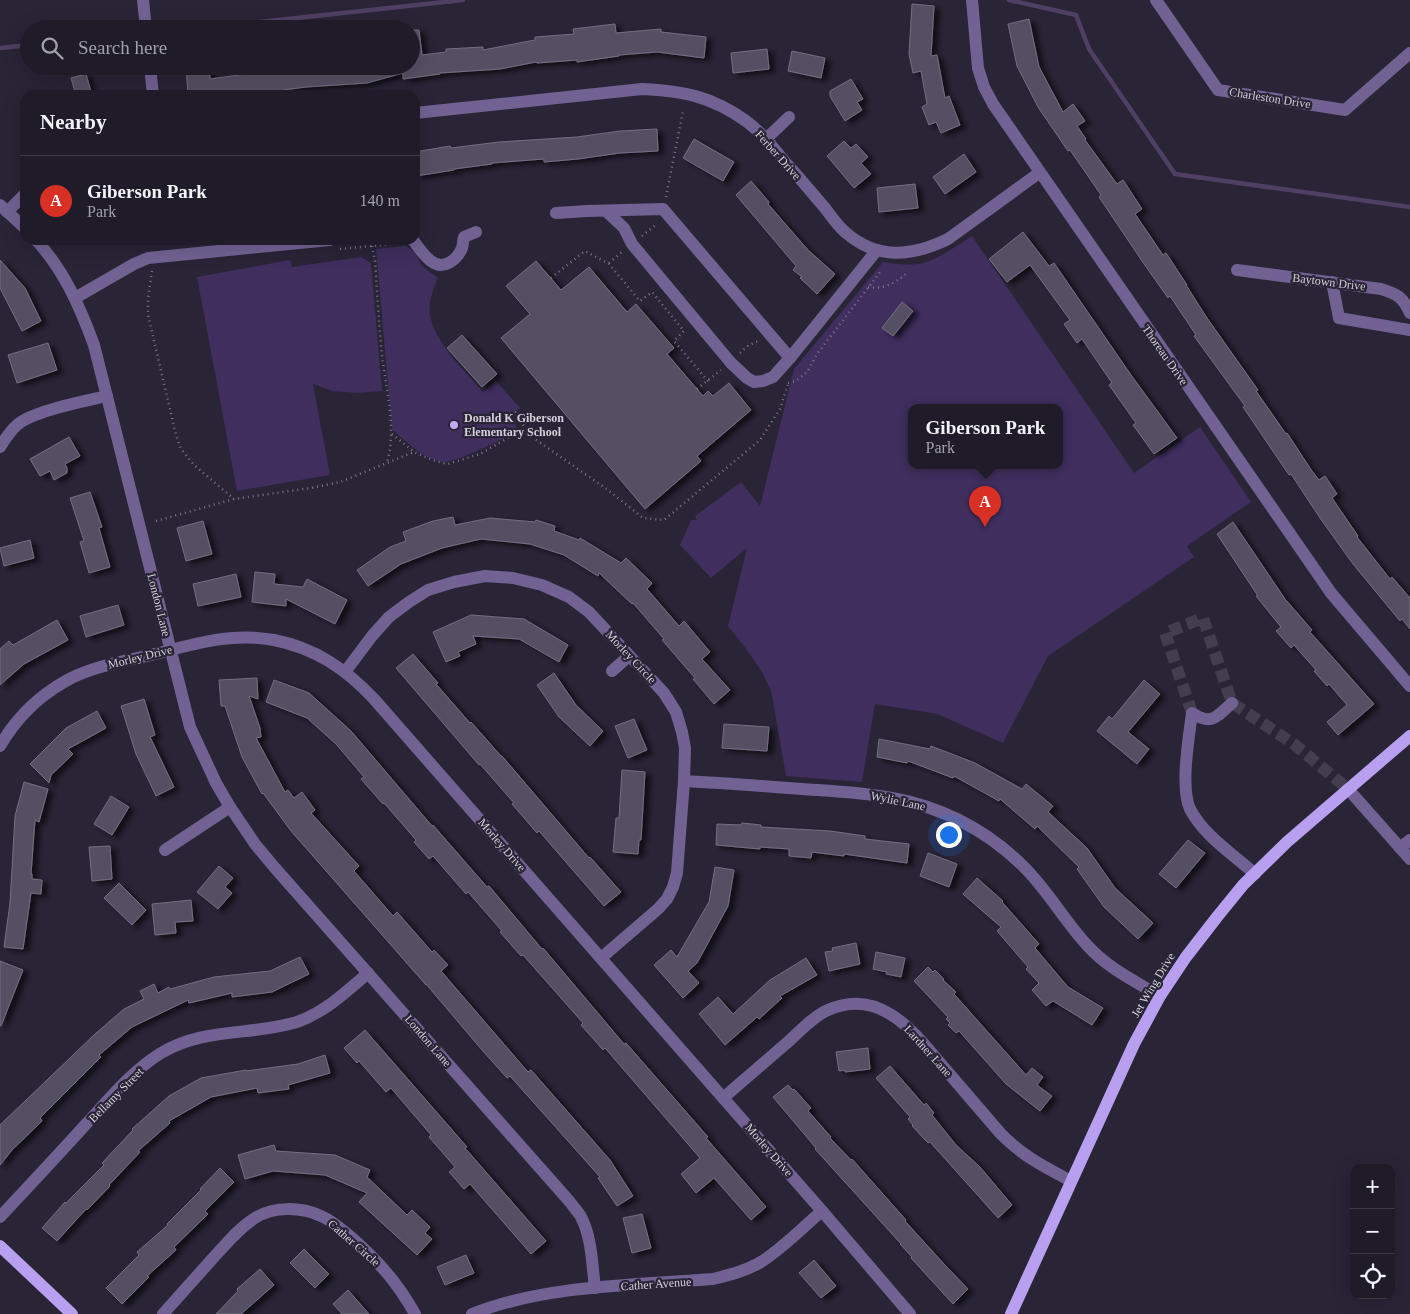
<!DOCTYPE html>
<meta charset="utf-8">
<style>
:root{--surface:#1f1b28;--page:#272430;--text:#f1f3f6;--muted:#a1a1a8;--line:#3c3945;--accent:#d93025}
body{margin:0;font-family:"Times New Roman",serif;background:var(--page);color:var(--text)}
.controls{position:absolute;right:15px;bottom:15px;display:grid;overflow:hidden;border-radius:10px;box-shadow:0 5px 20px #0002}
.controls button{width:45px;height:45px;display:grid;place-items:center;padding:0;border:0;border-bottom:1px solid var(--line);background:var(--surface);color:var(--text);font:25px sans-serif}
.you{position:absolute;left:948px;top:834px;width:18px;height:18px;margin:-12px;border:4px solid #fff;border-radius:50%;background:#1a73e8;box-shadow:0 0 0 8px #1a73e833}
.badge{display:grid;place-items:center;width:32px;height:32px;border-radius:50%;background:var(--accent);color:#fff;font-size:16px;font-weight:700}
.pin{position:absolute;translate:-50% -41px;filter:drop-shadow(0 1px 2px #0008)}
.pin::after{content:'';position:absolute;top:26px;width:18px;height:15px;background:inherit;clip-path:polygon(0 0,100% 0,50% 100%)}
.popup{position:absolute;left:908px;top:404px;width:155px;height:65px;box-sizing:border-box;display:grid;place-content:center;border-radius:10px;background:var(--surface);filter:drop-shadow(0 1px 4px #0005);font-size:16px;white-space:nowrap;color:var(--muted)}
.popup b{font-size:19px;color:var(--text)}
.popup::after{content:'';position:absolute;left:50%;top:100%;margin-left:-10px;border:10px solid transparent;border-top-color:var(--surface)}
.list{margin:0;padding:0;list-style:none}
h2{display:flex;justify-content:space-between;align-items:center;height:65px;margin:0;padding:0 20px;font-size:21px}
h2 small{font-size:16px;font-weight:400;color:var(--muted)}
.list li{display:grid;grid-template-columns:32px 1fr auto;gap:15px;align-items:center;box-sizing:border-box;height:90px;padding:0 20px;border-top:1px solid var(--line)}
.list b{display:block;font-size:19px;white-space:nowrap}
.list p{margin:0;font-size:16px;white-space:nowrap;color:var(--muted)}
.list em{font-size:16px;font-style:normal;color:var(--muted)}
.icon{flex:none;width:28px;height:28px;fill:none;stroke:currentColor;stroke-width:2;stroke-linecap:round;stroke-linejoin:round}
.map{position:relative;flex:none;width:1410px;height:1314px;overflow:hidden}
.search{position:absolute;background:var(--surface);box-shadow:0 5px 20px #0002;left:20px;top:20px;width:400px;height:55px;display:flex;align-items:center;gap:12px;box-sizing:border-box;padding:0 18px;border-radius:28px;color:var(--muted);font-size:19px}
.panel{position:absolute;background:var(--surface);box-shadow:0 5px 20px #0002;left:20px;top:90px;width:400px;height:155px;border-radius:15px}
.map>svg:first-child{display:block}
.green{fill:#3f2e5e;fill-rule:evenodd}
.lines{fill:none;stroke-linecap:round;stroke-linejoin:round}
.stream{stroke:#4f3f64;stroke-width:4.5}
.building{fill:#554f63;stroke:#746e83;filter:url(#shadow)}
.minor-tunnel{stroke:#423e4f;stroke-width:12;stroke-dasharray:12 6;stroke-linecap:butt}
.path{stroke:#7c7886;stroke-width:2.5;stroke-dasharray:1 4;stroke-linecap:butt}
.minor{stroke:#716293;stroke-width:12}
.major{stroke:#b99ff0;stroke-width:12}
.poi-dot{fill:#c0a8f3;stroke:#292436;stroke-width:2}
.labels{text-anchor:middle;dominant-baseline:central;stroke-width:4.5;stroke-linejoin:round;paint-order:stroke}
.street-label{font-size:12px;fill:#d3d0db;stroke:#292436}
.poi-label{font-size:12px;font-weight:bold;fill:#d3d0db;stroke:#292436;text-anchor:start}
</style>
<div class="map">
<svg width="1410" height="1314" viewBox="0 0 1410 1314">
<defs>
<filter id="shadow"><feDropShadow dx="5.5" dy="3" stdDeviation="2.5" flood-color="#0009"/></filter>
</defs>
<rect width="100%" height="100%" fill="#292436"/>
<!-- green -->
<g class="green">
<path d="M972 236 1134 473 1200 427 1251 502 1187 546 1194 557 1048 656 1003 743 937 714 875 704 862 782 786 776 771 690 762 672 744 646 728 626 747 548 711 578 680 545 691 520H697L695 516 741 482 760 506 794 369 883 262C895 264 910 266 923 263 940 258 957 246 972 236ZM911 408H1059V466H911Z"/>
<path d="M406 246 415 253 422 266 438 278C433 289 428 303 430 315 434 342 466 372 483 392L496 381 520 408 510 416 519 431C502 439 461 461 444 462 427 462 404 440 392 429L376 249Z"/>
<polygon points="361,257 371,263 382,391 357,393 332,391 313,384 330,475 237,491 197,277 290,260 292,267"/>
</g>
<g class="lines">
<!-- stream -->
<g class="stream">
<polyline points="1009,0 1076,15 1089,49 1175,174 1410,207"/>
<polyline points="195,29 463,0"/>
<polyline points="0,48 29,45"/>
</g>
</g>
<!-- building -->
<g class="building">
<polygon points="912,4 934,6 931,56 937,55 945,98 949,96 960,125 941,133 936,122 929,125 922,107 927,104 921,71 913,73 909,54"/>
<polygon points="1029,19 1039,67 1063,112 1073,104 1085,121 1077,126 1086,139 1085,140 1117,184 1123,180 1142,209 1135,214 1163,255 1166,253 1187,285 1186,285 1207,318 1258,390 1256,391 1286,434 1287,433 1312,471 1319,480 1325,476 1337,494 1332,498 1358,536 1357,537 1390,579 1392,577 1410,598 1410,629 1402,619 1400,621 1353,564 1320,518 1291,474 1289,475 1243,407 1245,406 1194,336 1196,335 1170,296 1168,298 1142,261 1099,197 1101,195 1070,150 1068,151 1038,107 1017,66 1008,24"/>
<polygon points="615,24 616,33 661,29 661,32 706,37 704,58 657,52 619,55 619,56 577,62 577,60 537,63 536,62 500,69 440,73 440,74 403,79 403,73 367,83 306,87 246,95 188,95 186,66 210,66 210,79 305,66 411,66 411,30 419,30 422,55 446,52 446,49 483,47 483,50 535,40 535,37 574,34 573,29"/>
<polygon points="767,49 769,69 733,73 731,53"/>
<polygon points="792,51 825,58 821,78 788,71"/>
<polygon points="86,74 92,95 76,95 71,78"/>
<polygon points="851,79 863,99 857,102 862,110 845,121 830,96 830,91"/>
<polygon points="657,129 658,151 620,153 578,159 544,162 544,159 492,163 492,164 454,169 454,170 416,176 415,152 450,146 451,148 499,142 577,137 620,131"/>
<polygon points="694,139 734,162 723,181 683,158"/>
<polygon points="844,141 851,148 856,144 868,157 861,163 871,174 854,188 827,156"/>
<polygon points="964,154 976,172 945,194 933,177"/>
<polygon points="751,181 769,202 768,204 808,250 835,274 817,294 800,278 802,277 793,270 796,266 736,195"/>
<polygon points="915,184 918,208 879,212 877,188"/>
<polygon points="1023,232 1049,266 1054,263 1131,375 1177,438 1154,454 1133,425 1136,423 1109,385 1112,383 1082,339 1077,343 1064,324 1070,320 1030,265 1007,282 989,259"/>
<polygon points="0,260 25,288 41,321 22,331 0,288"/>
<polygon points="536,261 561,290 589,267 627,312 636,304 674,348 667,354 703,396 708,391 713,396 729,383 751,410 697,456 701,461 645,509 501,338 530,314 506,286"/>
<polygon points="902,302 913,311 893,336 882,328"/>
<polygon points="462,335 497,374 482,387 447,348"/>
<polygon points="48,343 57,370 17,383 8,355"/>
<polygon points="69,437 80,456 65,464 67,468 67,473 54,480 50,471 40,476 30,459"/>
<polygon points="90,492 102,527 99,528 110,567 89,573 80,542 84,541 70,498"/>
<polygon points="453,517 455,525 490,518 535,522 536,520 555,526 554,531 579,540 580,538 621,563 626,558 652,583 647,589 679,626 684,621 710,652 702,659 730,690 714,704 693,679 695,678 662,640 664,639 633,603 632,604 599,573 598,576 564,555 530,544 481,539 442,548 401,564 368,586 357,570 390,547 406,541 403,532 433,521"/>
<polygon points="203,521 212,554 186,561 177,528"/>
<polygon points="1233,522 1285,599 1312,630 1310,632 1374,704 1338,735 1327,722 1347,705 1329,684 1327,686 1314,671 1316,670 1294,645 1291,648 1276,631 1281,627 1256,596 1258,596 1217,534"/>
<polygon points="30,540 34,558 4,566 0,548"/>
<polygon points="255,572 275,574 274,584 303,587 307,579 347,600 335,624 286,599 286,606 252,602"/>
<polygon points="236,574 241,597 198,606 193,584"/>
<polygon points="118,605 124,625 86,637 80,616"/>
<polygon points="471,615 524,619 568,645 559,662 519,639 473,636 476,644 458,652 460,656 446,662 433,632"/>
<polygon points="57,620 68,640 24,664 0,685 0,649 9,641 13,645"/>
<polygon points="413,654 438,683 436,684 470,723 471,722 501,756 502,756 589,858 590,857 621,892 604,906 539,831 537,833 512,804 514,803 480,764 479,765 396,668"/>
<polygon points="554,673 576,705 603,731 590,746 559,717 537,685"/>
<polygon points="257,678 258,699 249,696 260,728 261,737 256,738 285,792 288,790 294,798 302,792 315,810 311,813 359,866 354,871 393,916 397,912 432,952 434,950 448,965 441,971 528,1072 531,1070 610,1160 633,1196 617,1206 598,1178 600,1177 510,1076 507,1078 482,1050 426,984 426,985 291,831 263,793 262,794 242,757 225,706 221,706 219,680"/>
<polygon points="274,680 309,693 351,731 432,826 433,825 487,887 489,886 542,949 543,948 624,1044 626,1043 653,1074 708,1137 706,1138 766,1207 751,1220 714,1178 696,1193 681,1174 700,1158 605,1048 603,1050 581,1025 583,1023 523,955 521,956 500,932 502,931 468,892 466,894 433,856 429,859 414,842 416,840 384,803 383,804 361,779 364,777 336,744 307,718 266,702"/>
<polygon points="1144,680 1160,694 1128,732 1149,749 1137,764 1097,731 1109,716 1112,719"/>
<polygon points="144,699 155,735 150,737 174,787 156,796 136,754 121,706"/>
<polygon points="97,711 106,728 68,749 73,754 51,775 49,783 30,764 66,728"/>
<polygon points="634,719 647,750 628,758 615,726"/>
<polygon points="724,724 769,727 767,751 722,748"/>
<polygon points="879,739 930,749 931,746 975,763 1022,789 1026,784 1053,806 1048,812 1087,848 1115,888 1153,923 1138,939 1104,907 1077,869 1079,867 1037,826 1035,829 1000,799 999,801 954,776 953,778 908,761 907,763 877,757"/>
<polygon points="622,770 645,772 641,840 639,840 638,854 613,852 616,818 619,818"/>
<polygon points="24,782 48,789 39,822 35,820 31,874 32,874 32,879 42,880 41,894 31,893 23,949 4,947 10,903 15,816"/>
<polygon points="111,796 129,807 112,835 94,824"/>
<polygon points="742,823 761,825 761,827 830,831 865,836 865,839 909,844 907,863 844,854 844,856 812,852 811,858 789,856 789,849 760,847 760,849 716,845 717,824 741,825"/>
<polygon points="1188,840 1205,853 1176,888 1159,874"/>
<polygon points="110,846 112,879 92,881 89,847"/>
<polygon points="928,853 957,864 949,887 920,876"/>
<polygon points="219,866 233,878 225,887 232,893 218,909 197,892"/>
<polygon points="715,867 734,870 728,906 697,963 688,971 699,983 683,998 654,965 671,950 677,957 709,902"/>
<polygon points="977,878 1003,901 1002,902 1039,944 1035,948 1068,987 1103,1008 1092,1025 1053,1001 1046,1006 1032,990 1039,983 1026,969 1028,967 997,931 1001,927 963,894"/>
<polygon points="119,883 146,910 132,925 104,898"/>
<polygon points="191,900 193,921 175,922 176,933 155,935 152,904"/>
<polygon points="856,943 860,964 829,971 825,952 833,951 832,948"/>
<polygon points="876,952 905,958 901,977 886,974 887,972 873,969"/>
<polygon points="300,957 309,974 272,992 232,997 232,993 189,1003 188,1000 132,1027 99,1055 101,1057 40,1118 42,1121 12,1150 0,1165 0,1125 95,1034 124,1009 144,999 140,991 154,984 158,993 169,987 170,989 214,977 270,971"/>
<polygon points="806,958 817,975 780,996 782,998 759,1019 757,1017 725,1045 699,1014 718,997 733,1014 770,980"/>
<polygon points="0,961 23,970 1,1026 0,1026"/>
<polygon points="928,967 933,972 935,970 944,979 943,980 956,992 954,994 1026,1075 1032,1068 1043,1077 1037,1085 1052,1096 1040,1111 1006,1084 959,1031 956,1033 948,1025 950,1023 946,1019 948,1017 914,981"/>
<polygon points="365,1030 467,1147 465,1148 546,1241 531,1254 470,1184 464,1189 449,1172 455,1167 429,1137 431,1135 391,1088 386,1092 359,1061 357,1063 344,1048"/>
<polygon points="868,1048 870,1069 845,1072 845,1070 839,1071 836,1052"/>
<polygon points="325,1055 330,1073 288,1085 289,1089 258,1093 257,1088 211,1097 169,1121 170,1123 138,1151 140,1152 109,1185 110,1186 87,1210 86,1209 57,1241 42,1228 65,1202 66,1203 104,1165 102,1163 133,1130 132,1129 169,1096 201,1078 246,1070 246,1071 298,1064"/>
<polygon points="890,1066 924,1105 926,1103 934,1113 932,1115 956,1145 980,1167 1012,1205 998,1218 930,1142 928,1143 912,1126 913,1125 908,1119 910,1117 876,1078"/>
<polygon points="788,1085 793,1090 794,1089 811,1108 808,1111 831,1137 830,1138 851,1160 852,1159 906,1220 905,1221 944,1264 968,1289 953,1304 911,1258 912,1257 900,1244 901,1244 815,1149 816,1148 773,1097"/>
<polygon points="274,1145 276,1151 335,1155 370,1170 367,1177 407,1215 412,1210 430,1227 425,1233 432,1239 417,1255 359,1202 367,1193 325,1175 273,1171 245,1179 238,1155"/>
<polygon points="220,1168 234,1182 205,1211 208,1214 174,1247 176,1250 147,1276 149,1277 122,1304 106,1288 139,1255 137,1252 168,1225 167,1224 201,1190 200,1189"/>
<polygon points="642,1214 651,1248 632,1253 623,1218"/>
<polygon points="304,1249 329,1274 315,1288 290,1263"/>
<polygon points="466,1255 474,1273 445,1285 437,1267"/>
<polygon points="814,1260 836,1286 821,1298 799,1273"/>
<polygon points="260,1269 274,1285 241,1314 216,1314 238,1291 237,1289"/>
<polygon points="348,1290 369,1314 342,1314 333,1304"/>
</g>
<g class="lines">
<!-- minor-tunnel -->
<polyline class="minor-tunnel" points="1192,713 1165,633 1203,618 1232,703 1294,744 1348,789"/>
<!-- path -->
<g class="path">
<polyline points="666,197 683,111"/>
<polyline points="642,236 657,224"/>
<path d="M372 246 375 260C377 292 379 324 382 356 386 390 397 428 387 462"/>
<polyline points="340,249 400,243"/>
<polyline points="609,263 622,252"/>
<polyline points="152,271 148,298 148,315 176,435 181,449 194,465 234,499"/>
<polyline points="551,278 585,251 609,264 640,301 652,292 684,331 674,341 708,381"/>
<path d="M868 287C884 290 897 282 908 272"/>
<polyline points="740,353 749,345 758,341"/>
<polyline points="788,383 796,381 807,372 817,354 881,271"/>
<polyline points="697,389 721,370"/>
<polyline points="515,412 525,428 535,439 608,490 643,518 664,520 760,440 780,409 789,381"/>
<polyline points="392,434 414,452 435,461 448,464 480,454 525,428"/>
<polyline points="156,521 234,499 311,488 340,482 414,452"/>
</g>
<!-- minor -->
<g class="minor">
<polyline points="143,0 146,29"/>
<polyline points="972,0 978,68 984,87 993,104 1331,593 1410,686"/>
<polyline points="1156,0 1218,90 1345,110 1410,53"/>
<polyline points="150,66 153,95"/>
<path d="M415 113 642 89C683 91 711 96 746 121 761 132 773 147 785 162 799 177 812 193 825 208 831 216 837 225 845 232 877 260 911 257 948 239L1039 173"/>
<polyline points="766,139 789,117"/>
<polyline points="0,205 25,228"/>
<polyline points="606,211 624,228 632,244 731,363 747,378 754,382 763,381 773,377 790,358 877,250"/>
<polyline points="7,212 25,194"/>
<polyline points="556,213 587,211 663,209 790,358"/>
<path d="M36 240C64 270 80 307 94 345L190 727 216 783 230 807 255 844 275 868 570 1202C573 1206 577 1211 580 1215 592 1236 592 1265 595 1288"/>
<path d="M413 240C418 247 424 256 431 261 443 271 457 260 462 248 463 245 463 240 464 237L476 232"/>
<path d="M1237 270 1381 289C1397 294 1403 297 1410 313"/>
<polyline points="1332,282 1339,318 1410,330"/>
<polyline points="75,298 134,264 148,258 330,240"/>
<path d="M0 447C5 439 10 431 17 425 32 411 86 401 107 396"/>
<polyline points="612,671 629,656"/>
<polyline points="345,672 372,636 389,617 409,602 428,590 454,582 485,576 513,578 542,585 569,597 589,612 664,693 676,712 682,732 685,748 684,781 677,873 673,887 667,899 658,909 601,958"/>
<path d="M1232 703C1216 717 1212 726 1192 713 1189 737 1180 787 1190 809 1204 836 1233 854 1255 874"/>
<path d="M0 746C15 720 38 697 64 682 90 667 121 662 151 655 194 644 230 632 274 640 315 648 346 669 374 699L822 1211 910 1314"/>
<path d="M684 781C723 783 763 786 802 789 832 791 862 792 892 798 941 807 986 830 1022 865 1047 889 1063 919 1086 944 1106 967 1134 981 1160 996"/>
<polyline points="1348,789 1410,859"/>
<polyline points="1400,848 1410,840"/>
<polyline points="165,850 230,807"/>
<path d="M723 1098C745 1079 767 1060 789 1041 801 1030 814 1016 828 1010 882 986 916 1035 946 1070 965 1092 983 1113 1001 1134 1024 1157 1043 1166 1071 1181"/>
<path d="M0 1217C29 1186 58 1155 87 1123 110 1098 132 1071 161 1053 205 1027 251 1036 297 1022 325 1012 346 992 368 973"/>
<path d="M163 1314C180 1295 197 1276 214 1257 227 1243 239 1228 255 1218 274 1206 301 1207 321 1216 333 1221 342 1230 352 1238 379 1262 397 1282 415 1314"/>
<path d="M472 1314C544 1285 635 1285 713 1279 729 1275 746 1271 761 1262 783 1248 802 1228 822 1211"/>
</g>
<!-- major -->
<g class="major">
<polyline points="0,1246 72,1314"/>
<polyline points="1011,1314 1134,1044 1160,996 1186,957 1217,917 1243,885 1287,842 1410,736"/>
</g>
</g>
<!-- markers -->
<circle class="poi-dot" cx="454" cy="425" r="5"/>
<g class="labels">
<!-- street labels -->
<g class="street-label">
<text transform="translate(1270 98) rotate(9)">Charleston Drive</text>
<text transform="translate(778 155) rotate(48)">Ferber Drive</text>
<text transform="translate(1329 282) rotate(7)">Baytown Drive</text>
<text transform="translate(1165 355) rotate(55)">Thoreau Drive</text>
<text transform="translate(159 605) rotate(76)">London Lane</text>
<text transform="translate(140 657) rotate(-14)">Morley Drive</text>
<text transform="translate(631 657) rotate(47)">Morley Circle</text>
<text transform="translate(898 801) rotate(12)">Wylie Lane</text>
<text transform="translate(502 845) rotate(49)">Morley Drive</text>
<text transform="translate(1153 985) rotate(-59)">Jet Wing Drive</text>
<text transform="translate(428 1041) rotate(49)">London Lane</text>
<text transform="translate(928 1051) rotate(48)">Lardner Lane</text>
<text transform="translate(116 1095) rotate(-45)">Bellamy Street</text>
<text transform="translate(769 1150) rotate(49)">Morley Drive</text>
<text transform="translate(354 1243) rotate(41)">Cather Circle</text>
<text transform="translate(656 1284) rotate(-4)">Cather Avenue</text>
</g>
<!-- poi labels -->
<g class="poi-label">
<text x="464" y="418">Donald K Giberson<tspan x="464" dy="14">Elementary School</tspan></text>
</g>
</g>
</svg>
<div class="controls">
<button>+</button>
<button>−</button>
<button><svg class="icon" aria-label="locate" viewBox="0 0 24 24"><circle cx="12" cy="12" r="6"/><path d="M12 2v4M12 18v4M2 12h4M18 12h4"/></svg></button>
</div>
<div class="you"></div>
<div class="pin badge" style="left:985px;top:527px">A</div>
<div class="popup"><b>Giberson Park</b>Park</div>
<div class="search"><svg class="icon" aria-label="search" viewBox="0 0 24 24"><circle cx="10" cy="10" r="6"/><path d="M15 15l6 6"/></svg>Search here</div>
<section class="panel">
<h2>Nearby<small></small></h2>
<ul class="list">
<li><span class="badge">A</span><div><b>Giberson Park</b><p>Park</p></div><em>140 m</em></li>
</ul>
</section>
</div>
